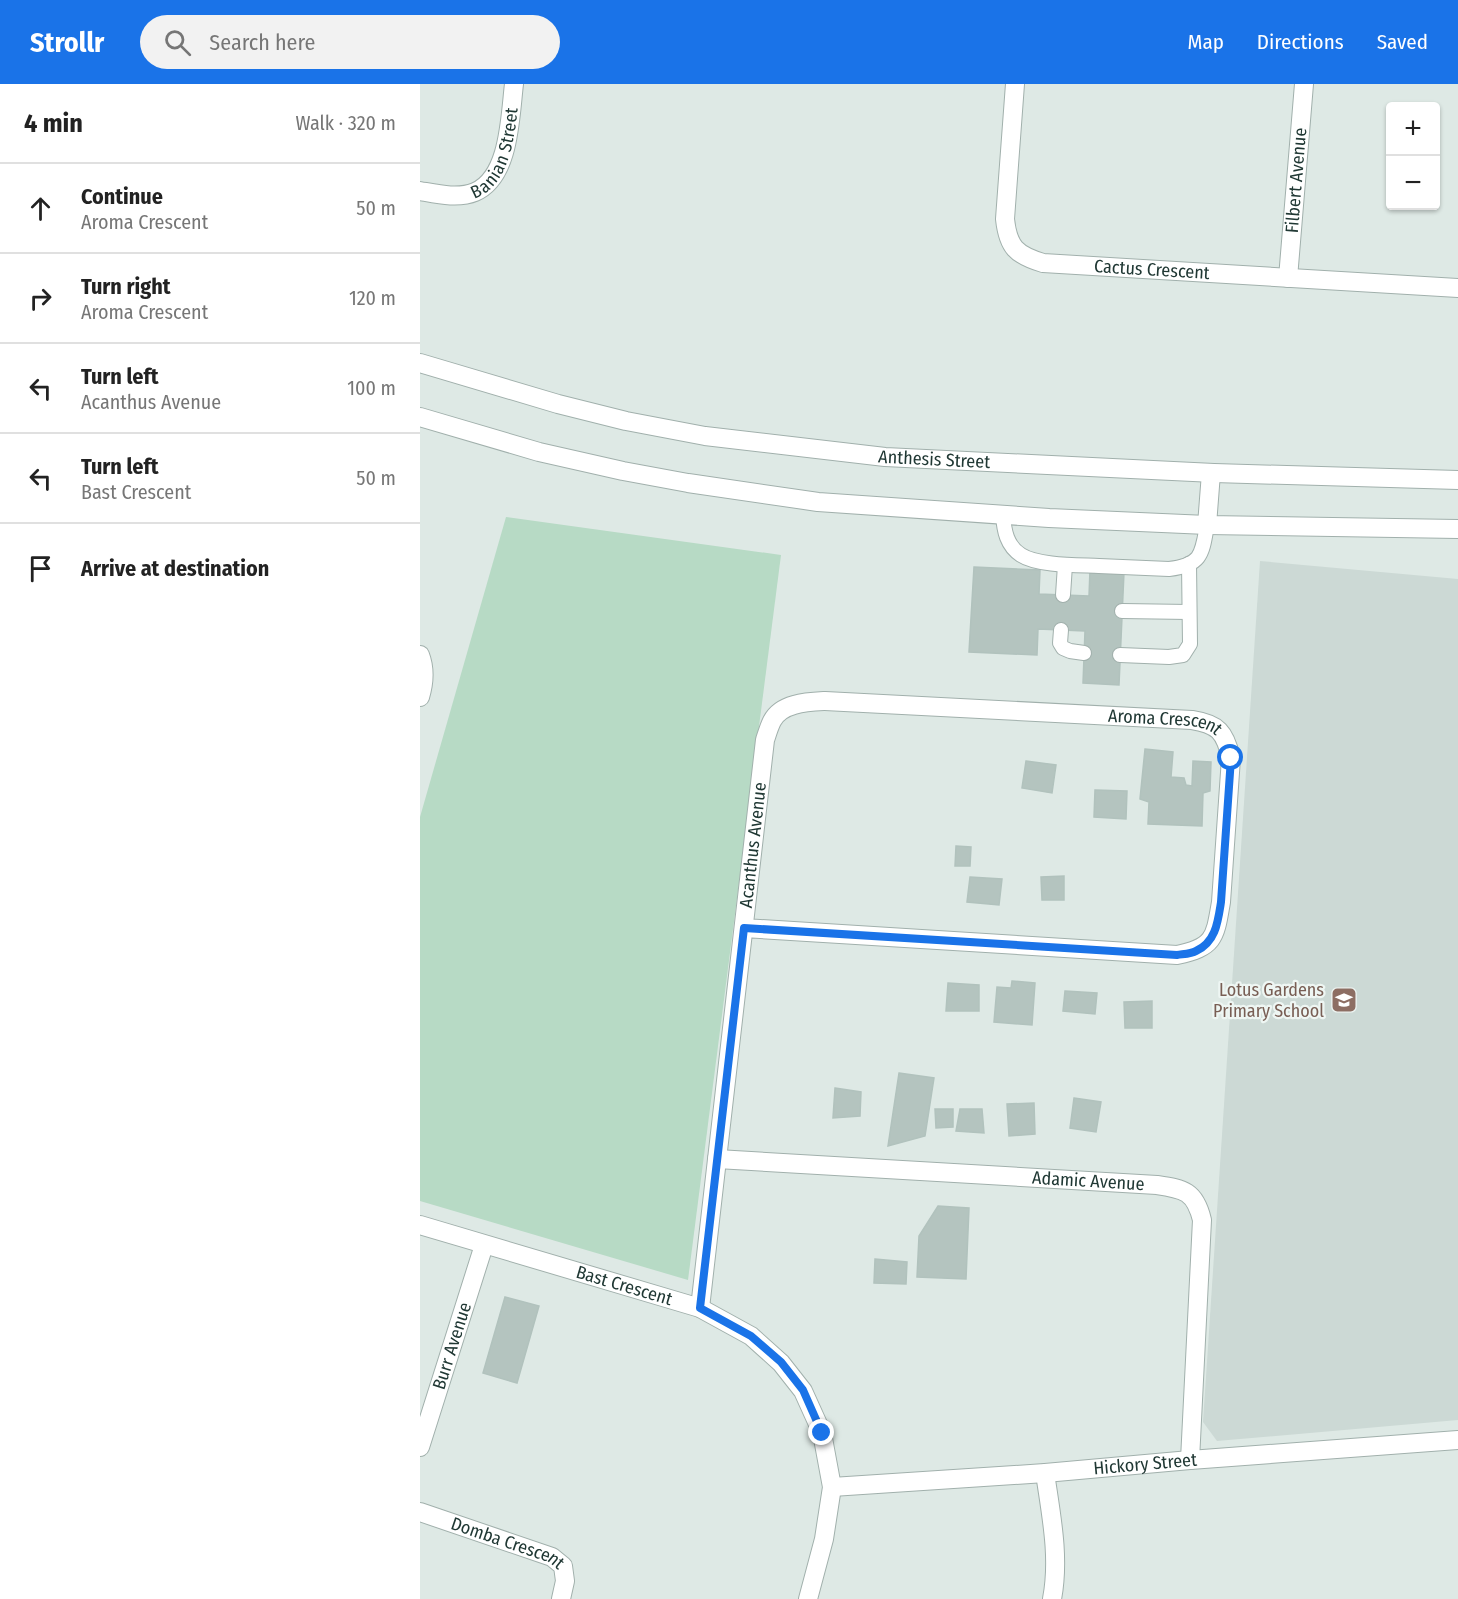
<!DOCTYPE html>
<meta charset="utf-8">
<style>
:root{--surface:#fff;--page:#f2f2f2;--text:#222;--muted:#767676;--line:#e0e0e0;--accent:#1a73e8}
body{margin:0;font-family:"Fira Sans Condensed",sans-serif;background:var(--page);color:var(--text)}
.controls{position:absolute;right:18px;top:18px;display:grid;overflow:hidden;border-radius:6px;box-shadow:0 2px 4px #0004}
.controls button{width:54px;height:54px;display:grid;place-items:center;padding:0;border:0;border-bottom:2px solid var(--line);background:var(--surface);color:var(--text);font:30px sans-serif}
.stop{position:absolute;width:18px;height:18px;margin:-14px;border:4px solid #1a73e8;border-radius:50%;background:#fff}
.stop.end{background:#1a73e8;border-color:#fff;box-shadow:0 2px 6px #0008}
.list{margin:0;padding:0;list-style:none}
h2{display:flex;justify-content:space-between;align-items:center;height:78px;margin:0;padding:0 24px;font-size:26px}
h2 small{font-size:20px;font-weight:400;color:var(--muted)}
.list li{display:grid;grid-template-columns:39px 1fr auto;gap:18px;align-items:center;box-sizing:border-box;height:90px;padding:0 24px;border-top:2px solid var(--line)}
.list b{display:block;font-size:22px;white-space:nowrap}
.list p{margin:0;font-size:20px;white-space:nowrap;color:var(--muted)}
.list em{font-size:20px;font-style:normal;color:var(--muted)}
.icon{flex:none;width:33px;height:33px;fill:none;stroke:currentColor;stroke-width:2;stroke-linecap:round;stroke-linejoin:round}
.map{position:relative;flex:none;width:1038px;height:1515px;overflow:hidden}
header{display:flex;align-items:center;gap:36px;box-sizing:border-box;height:84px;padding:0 30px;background:var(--accent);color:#fff}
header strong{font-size:28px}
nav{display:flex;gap:33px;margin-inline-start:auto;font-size:21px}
.search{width:420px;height:54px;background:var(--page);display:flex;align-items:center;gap:15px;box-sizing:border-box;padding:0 21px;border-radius:33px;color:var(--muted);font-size:22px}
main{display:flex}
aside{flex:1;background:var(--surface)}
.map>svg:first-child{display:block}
.built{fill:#ccd9d5}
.green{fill:#b7dac5}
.building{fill:#b4c4bf;stroke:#b1c2bd;stroke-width:1.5}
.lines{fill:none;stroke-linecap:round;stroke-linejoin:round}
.service-casing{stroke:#a1b0ac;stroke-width:16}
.minor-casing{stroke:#a1b0ac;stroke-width:20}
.tertiary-casing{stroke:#a1b0ac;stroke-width:20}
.service{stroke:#fff;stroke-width:14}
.minor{stroke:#fff;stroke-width:18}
.tertiary{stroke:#fff;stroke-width:18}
.route{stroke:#1a73e8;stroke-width:8}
.labels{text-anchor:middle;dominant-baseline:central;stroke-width:4.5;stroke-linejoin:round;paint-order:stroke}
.street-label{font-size:18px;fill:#203834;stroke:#eef6f3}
.education-label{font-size:18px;fill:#785e54;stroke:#eef6f3;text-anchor:end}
</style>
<header>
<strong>Strollr</strong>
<div class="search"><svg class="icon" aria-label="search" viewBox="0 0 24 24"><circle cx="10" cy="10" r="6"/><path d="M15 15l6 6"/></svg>Search here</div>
<nav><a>Map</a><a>Directions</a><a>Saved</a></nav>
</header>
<main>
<aside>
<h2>4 min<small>Walk · 320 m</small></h2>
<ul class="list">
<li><svg class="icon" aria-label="ahead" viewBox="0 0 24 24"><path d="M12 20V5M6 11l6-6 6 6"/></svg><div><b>Continue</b><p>Aroma Crescent</p></div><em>50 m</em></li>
<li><svg class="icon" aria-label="right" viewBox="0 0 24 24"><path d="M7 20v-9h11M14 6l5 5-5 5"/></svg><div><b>Turn right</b><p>Aroma Crescent</p></div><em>120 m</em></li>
<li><svg class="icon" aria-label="left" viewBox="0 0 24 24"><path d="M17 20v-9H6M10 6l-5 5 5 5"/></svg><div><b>Turn left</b><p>Acanthus Avenue</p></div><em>100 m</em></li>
<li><svg class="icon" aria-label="left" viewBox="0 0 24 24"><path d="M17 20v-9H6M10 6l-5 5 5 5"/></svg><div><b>Turn left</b><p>Bast Crescent</p></div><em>50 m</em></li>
<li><svg class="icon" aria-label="arrive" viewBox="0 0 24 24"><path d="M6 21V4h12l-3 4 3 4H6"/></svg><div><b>Arrive at destination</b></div></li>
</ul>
</aside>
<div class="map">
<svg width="1038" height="1515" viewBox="0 0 1038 1515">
<rect width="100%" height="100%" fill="#dee9e5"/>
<!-- built -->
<polygon class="built" points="840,477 1038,495 1038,1336 797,1357 783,1338"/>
<!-- green -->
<polygon class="green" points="86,433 361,471 268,1196 0,1117 0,733"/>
<!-- building -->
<g class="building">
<polygon points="554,483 620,486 619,510 669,512 670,486 704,488 699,601 663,599 665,547 618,545 617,571 549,568"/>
<polygon points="725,665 753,668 751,693 764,694 766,701 772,702 773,677 791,678 790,707 783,709 782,742 728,740 729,718 720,715"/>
<polygon points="606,677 636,681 632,709 602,704"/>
<polygon points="675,706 707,707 706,735 674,733"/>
<polygon points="536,762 551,763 550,782 535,782"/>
<polygon points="644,792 644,816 622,816 621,793"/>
<polygon points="550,793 582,795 579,821 547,818"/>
<polygon points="592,897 615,899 612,941 574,938 577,903 591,904"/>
<polygon points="528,899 559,901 559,927 526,927"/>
<polygon points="645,907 677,909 675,930 643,927"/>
<polygon points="732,917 732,944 705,944 704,918"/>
<polygon points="479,989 514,994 505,1052 468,1062"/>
<polygon points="415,1004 441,1008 440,1032 413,1034"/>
<polygon points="654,1014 681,1018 676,1048 650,1044"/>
<polygon points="614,1019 615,1050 589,1052 587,1020"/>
<polygon points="515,1025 533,1025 533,1043 516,1044"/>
<polygon points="540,1025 562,1025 564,1049 536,1047"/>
<polygon points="518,1122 549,1124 546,1195 497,1193 499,1152"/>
<polygon points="455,1175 487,1178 486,1200 454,1199"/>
<polygon points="85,1213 119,1222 97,1299 63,1289"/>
</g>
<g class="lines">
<!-- service casing -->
<g class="service-casing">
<g id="service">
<path d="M583 431C584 447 587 462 601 471 618 482 659 481 679 482 702 483 725 484 749 485 782 481 782 470 787 441"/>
<polyline points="643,511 645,481"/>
<polyline points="702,527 769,528"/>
<polyline points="641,546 640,559 643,564 650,567 664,569"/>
<polyline points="700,571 749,573 763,571 770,560 769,480"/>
</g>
</g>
<!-- minor casing -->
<g class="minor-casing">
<g id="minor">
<path id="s1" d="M595 0 585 135C588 163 596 171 623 179L1038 204"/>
<path id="s2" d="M0 107C17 110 38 115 55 108 90 93 90 32 94 0"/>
<path id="s3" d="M868 194 884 0"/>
<path d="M0 571C5 584 4 600 0 613"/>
<path id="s4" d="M297 1075 737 1101C764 1105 775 1107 782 1136L770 1376"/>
<path id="s5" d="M0 1141 280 1224 331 1252 361 1279 383 1307 402 1349 412 1403 404 1455 388 1515"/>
<path id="s6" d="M280 1224 345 656C347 650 349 643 352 637 361 619 387 618 405 617L772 636C798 640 805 648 811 674L801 818C795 853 795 863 757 871L324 844"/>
<path id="s7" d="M0 1363 64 1161"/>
<path d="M625 1389C631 1431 640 1473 632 1515"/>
<path id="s8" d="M412 1403 625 1389 770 1376 1038 1356"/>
<path id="s9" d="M0 1428 132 1473 143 1482 145 1497 141 1515"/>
</g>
</g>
<!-- tertiary casing -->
<g class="tertiary-casing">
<g id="tertiary">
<path id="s10" d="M0 279 138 320 206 337 285 352 465 373 794 389 1038 396"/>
<polyline points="0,333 119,368 203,387 268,399 398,418 629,434 787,441 1038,445"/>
<polyline points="787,441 791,389"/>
</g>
</g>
<!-- service -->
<use href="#service" class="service"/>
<!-- minor -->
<use href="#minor" class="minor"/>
<!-- tertiary -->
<use href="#tertiary" class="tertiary"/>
</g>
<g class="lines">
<!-- route -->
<path class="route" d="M402 1349 383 1306 361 1278 331 1252 280 1224 324 844 757 871C763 870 771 870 776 867 796 858 798 837 801 818L811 674"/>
</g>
<!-- icons -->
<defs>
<g id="school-square" transform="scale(1.35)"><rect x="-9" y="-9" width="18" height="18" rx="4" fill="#8d6e63" stroke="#eef6f3"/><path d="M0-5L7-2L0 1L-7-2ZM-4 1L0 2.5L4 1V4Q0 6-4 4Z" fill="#fff"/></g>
</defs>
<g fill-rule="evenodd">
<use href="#school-square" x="924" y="916"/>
</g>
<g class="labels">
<!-- street labels -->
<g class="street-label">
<text stroke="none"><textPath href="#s2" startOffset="102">Banian Street</textPath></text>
<text stroke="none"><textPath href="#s3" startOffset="98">Filbert Avenue</textPath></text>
<text stroke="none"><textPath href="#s1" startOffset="308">Cactus Crescent</textPath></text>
<text stroke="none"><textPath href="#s10" startOffset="525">Anthesis Street</textPath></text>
<text stroke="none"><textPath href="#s6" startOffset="992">Aroma Crescent</textPath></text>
<text stroke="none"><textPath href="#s6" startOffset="466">Acanthus Avenue</textPath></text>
<text stroke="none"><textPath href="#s4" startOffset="372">Adamic Avenue</textPath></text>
<text stroke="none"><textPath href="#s5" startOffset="213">Bast Crescent</textPath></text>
<text stroke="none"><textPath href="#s7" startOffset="106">Burr Avenue</textPath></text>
<text stroke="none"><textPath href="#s8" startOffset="314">Hickory Street</textPath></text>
<text stroke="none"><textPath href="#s9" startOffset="93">Domba Crescent</textPath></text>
</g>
<!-- education labels -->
<g class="education-label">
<text x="904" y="906">Lotus Gardens<tspan x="904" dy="21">Primary School</tspan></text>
</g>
</g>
</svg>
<div class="controls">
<button>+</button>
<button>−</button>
</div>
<div class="stop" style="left:811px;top:674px"></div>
<div class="stop end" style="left:402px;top:1349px"></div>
</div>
</main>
